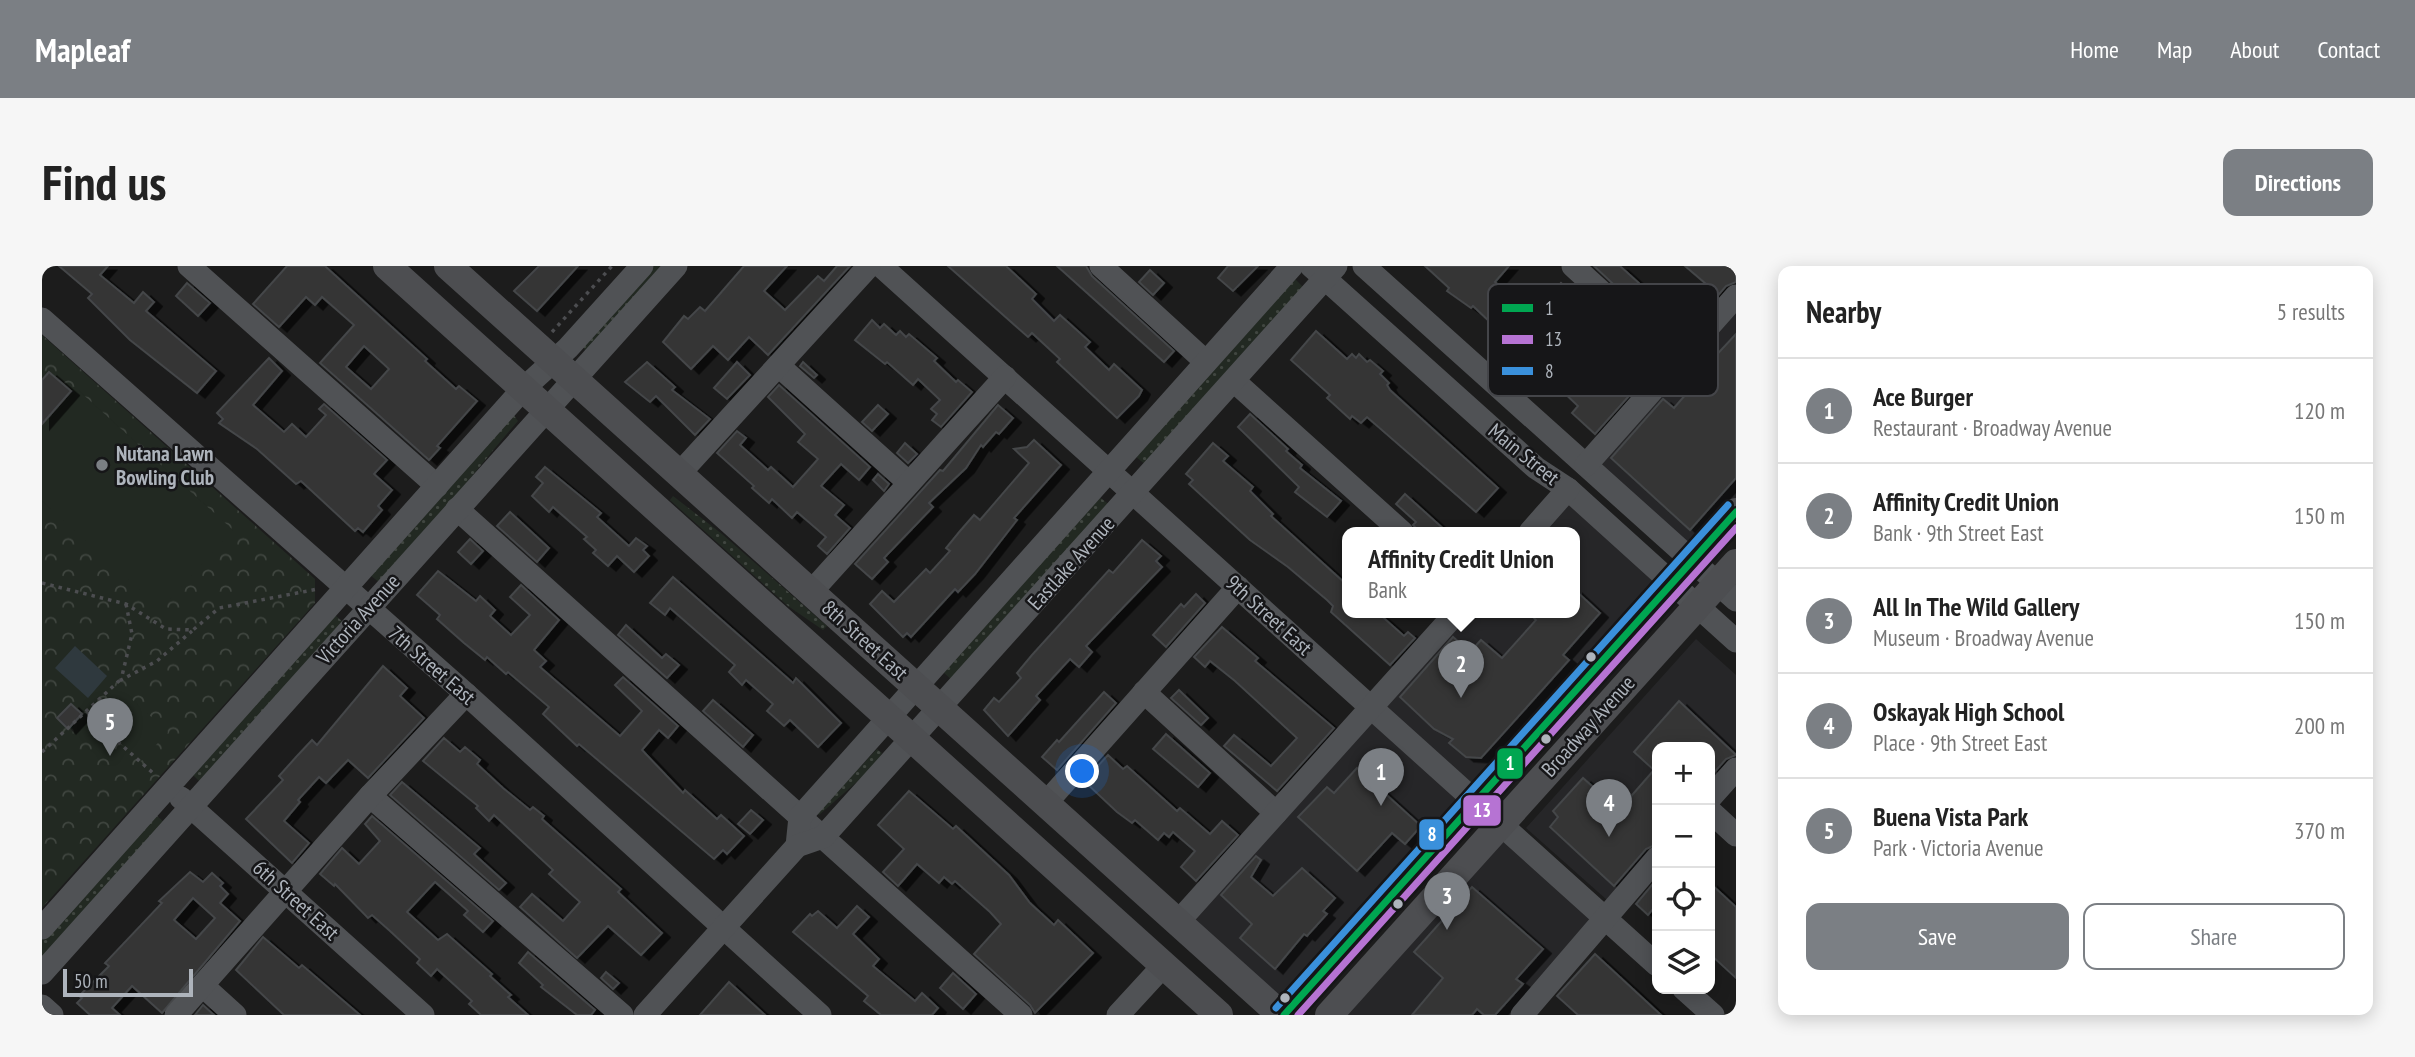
<!DOCTYPE html>
<meta charset="utf-8">
<style>
:root{--surface:#fff;--page:#f6f6f6;--text:#222;--muted:#767676;--line:#e0e0e0;--accent:#7b7f84}
body{margin:0;font-family:"PT Sans Narrow",sans-serif;background:var(--page);color:var(--text)}
.controls{position:absolute;right:21px;bottom:21px;display:grid;overflow:hidden;border-radius:14px;box-shadow:0 4px 18px #0003}
.controls button{width:63px;height:63px;display:grid;place-items:center;padding:0;border:0;border-bottom:2px solid var(--line);background:var(--surface);color:var(--text);font:35px sans-serif}
.scale{position:absolute;left:21px;bottom:18px;width:130px;box-sizing:border-box;padding-left:7px;border:4px solid #aeb4bc;border-top:0;font-size:19px;line-height:24px;white-space:nowrap;color:#aeb4bc;-webkit-text-stroke:5px #161618;paint-order:stroke}
.you{position:absolute;left:1041px;top:506px;width:24px;height:24px;margin:-18px;border:5px solid #fff;border-radius:50%;background:#1a73e8;box-shadow:0 0 0 10px #1a73e833}
.badge{display:grid;place-items:center;width:46px;height:46px;border-radius:50%;background:var(--accent);color:#fff;font-size:23px;font-weight:700}
.pin{position:absolute;translate:-50% -58px;filter:drop-shadow(0 2px 4px #0008)}
.pin::after{content:'';position:absolute;top:37px;width:24px;height:21px;background:inherit;clip-path:polygon(0 0,100% 0,50% 100%)}
.popup{position:absolute;left:1300px;top:261px;width:238px;height:91px;box-sizing:border-box;display:grid;place-content:center;border-radius:14px;background:var(--surface);filter:drop-shadow(0 2px 5px #0005);font-size:23px;white-space:nowrap;color:var(--muted)}
.popup b{font-size:26px;color:var(--text)}
.popup::after{content:'';position:absolute;left:50%;top:100%;margin-left:-14px;border:14px solid transparent;border-top-color:var(--surface)}
.list{margin:0;padding:0;list-style:none}
h2{display:flex;justify-content:space-between;align-items:center;height:91px;margin:0;padding:0 28px;font-size:30px}
h2 small{font-size:23px;font-weight:400;color:var(--muted)}
.list li{display:grid;grid-template-columns:46px 1fr auto;gap:21px;align-items:center;box-sizing:border-box;height:105px;padding:0 28px;border-top:2px solid var(--line)}
.list b{display:block;font-size:26px;white-space:nowrap}
.list p{margin:0;font-size:23px;white-space:nowrap;color:var(--muted)}
.list em{font-size:23px;font-style:normal;color:var(--muted)}
.actions{display:flex;gap:14px;padding:21px 28px}
.actions a{flex:1;padding:16px 0;border:2px solid var(--accent);border-radius:14px;text-align:center;font-size:24px;color:var(--accent)}
.actions .main{background:var(--accent);color:#fff}
.icon{flex:none;width:38px;height:38px;fill:none;stroke:currentColor;stroke-width:2;stroke-linecap:round;stroke-linejoin:round}
.map{position:relative;flex:none;width:1694px;height:749px;overflow:hidden;border-radius:14px}
header{display:flex;align-items:center;gap:42px;box-sizing:border-box;height:98px;padding:0 35px;background:var(--accent);color:#fff}
header strong{font-size:33px}
nav{display:flex;gap:38px;margin-inline-start:auto;font-size:24px}
.intro{display:flex;align-items:center;justify-content:space-between;box-sizing:border-box;height:168px;padding:0 42px}
h1{margin:0;font-size:49px}
.button{padding:18px 32px;border-radius:14px;background:var(--accent);color:#fff;font-size:24px;font-weight:700}
main{display:flex;gap:42px;padding:0 42px}
aside{flex:1;background:var(--surface);border-radius:14px;box-shadow:0 4px 18px #0003}
.map>svg:first-child{display:block}
.built{fill:#262628}
.grass{fill:url(#grass-dots)}
.forest{fill:url(#forest-crowns)}
.garden{fill:#222922}
.water{fill:#2f393e}
.building{fill:#353536;stroke:#444648;stroke-width:2;fill-rule:evenodd;filter:url(#shadow)}
.lines{fill:none;stroke-linecap:round;stroke-linejoin:round}
.path{stroke:#4c4d50;stroke-width:3.5;stroke-dasharray:3.5 5;stroke-linecap:butt}
.minor{stroke:#505255;stroke-width:23}
.major{stroke:#4d4e51;stroke-width:28}
.bus-1-casing{stroke:#161618;stroke-width:12}
.bus-2-casing{stroke:#161618;stroke-width:12}
.bus-3-casing{stroke:#161618;stroke-width:12}
.bus-1{stroke:#00a651;stroke-width:7}
.bus-2{stroke:#b673d3;stroke-width:7}
.bus-3{stroke:#3a90db;stroke-width:7}
.poi-dot{fill:#7b7f84;stroke:#161618;stroke-width:2.5}
.bus-dot{fill:#aeb4bc;stroke:#161618;stroke-width:2.5}
.labels{text-anchor:middle;dominant-baseline:central;stroke-width:5;stroke-linejoin:round;paint-order:stroke}
.poi-label{font-size:21px;font-weight:bold;fill:#aeb4bc;stroke:#161618;text-anchor:start}
.street-label{font-size:21px;fill:#aeb4bc;stroke:#161618}
.key{fill:#161618;stroke:#444549;stroke-width:2}
.key-label{font-size:19px;fill:#aeb4bc}
.line-badge{stroke:#161618;stroke-width:2.5}
.badge-label{font-size:19px;text-anchor:middle;font-weight:bold;fill:#fff}
</style>
<header>
<strong>Mapleaf</strong>
<nav><a>Home</a><a>Map</a><a>About</a><a>Contact</a></nav>
</header>
<div class="intro"><h1>Find us</h1><a class="button">Directions</a></div>
<main>
<div class="map">
<svg width="1694" height="749" viewBox="0 0 1694 749">
<defs>
<pattern id="grass-dots" width="8" height="8" patternUnits="userSpaceOnUse" patternTransform="scale(1.75)"><rect width="8" height="8" fill="#222922"/><path d="M2 2h.1M6 6h.1" fill="none" stroke="#404640" stroke-width="1.8" stroke-linecap="round"/></pattern>
<pattern id="forest-crowns" width="20" height="18" patternUnits="userSpaceOnUse" patternTransform="scale(1.75)"><rect width="20" height="18" fill="#222922"/><path d="M2 6a3 3 0 1 1 6 0M12 15a3 3 0 1 1 6 0" fill="none" stroke="#404640"/></pattern>
<filter id="shadow"><feDropShadow dx="8" dy="4.5" stdDeviation="0" flood-color="#0009"/></filter>
</defs>
<rect width="100%" height="100%" fill="#1c1c1c"/>
<!-- built -->
<g class="built">
<polygon points="1694,30 1694,246 1650,294 1544,199"/>
<polygon points="1526,223 1630,317 1242,749 1136,656 1415,346 1533,346 1533,266 1488,266"/>
<polygon points="1654,373 1694,409 1694,493 1668,522 1668,481 1615,481 1615,581 1565,634 1484,562"/>
<polygon points="1458,558 1565,654 1480,749 1287,749"/>
</g>
<!-- grass -->
<g class="grass">
<polygon points="612,0 627,0 546,88 540,80"/>
<polygon points="1253,13 1263,23 1105,200 1093,190"/>
<path d="M471 148 476 155C429 208 388 267 338 317L328 309Z"/>
<polygon points="631,230 680,268 785,360 781,364 746,340 628,234"/>
<polygon points="1056,230 1069,240 910,414 901,406"/>
<polygon points="293,349 302,357 159,517 150,508"/>
<polygon points="835,483 840,487 833,500 777,549 775,547"/>
<polygon points="114,549 122,556 0,695 0,674"/>
</g>
<!-- forest -->
<polygon class="forest" points="0,69 273,313 273,337 0,642"/>
<!-- garden -->
<g class="garden">
<polygon points="36,124 191,264 119,343 0,235 0,164"/>
<polygon points="75,420 126,466 99,495 48,451"/>
</g>
<!-- water -->
<polygon class="water" points="33,380 65,410 46,432 13,402"/>
<!-- building -->
<g class="building">
<polygon points="17,0 66,0 58,9 92,37 101,26 112,36 104,45 174,105 155,127 88,74 46,32 50,28"/>
<path d="M245 0H283L385 93 383 95 414 123 417 120 435 135 395 180 398 182 387 194 278 97 312 59 280 31 273 39 264 31 237 61 211 38ZM322 80 347 103 329 123 304 101Z"/>
<polygon points="497,0 536,0 495,45 472,25"/>
<polygon points="702,0 745,0 722,25 743,44 776,10 782,15 795,0 808,0 726,89 707,71 686,94 671,80 649,103 621,76 642,50 646,53 658,41 663,45"/>
<polygon points="906,0 964,0 994,28 990,33 1012,55 1018,49 1048,76 1043,81 1067,104 1072,98 1100,124 1097,130 1075,152 1015,96 1018,93 990,67 986,71"/>
<polygon points="1015,0 1044,0 1050,10 1132,85 1122,96"/>
<polygon points="1186,0 1216,0 1191,25 1176,12"/>
<polygon points="1383,0 1467,0 1453,16 1489,50 1519,17 1539,36 1528,49 1550,69 1563,55 1612,102 1553,168 1530,147 1536,140 1431,40 1429,42 1405,25 1407,22"/>
<polygon points="1552,0 1578,0 1598,18 1586,32"/>
<polygon points="1643,0 1694,0 1694,16 1684,20 1672,34 1667,29 1671,24"/>
<polygon points="1108,4 1122,17 1111,29 1097,16"/>
<polygon points="145,17 168,37 156,50 134,30"/>
<polygon points="1622,36 1649,60 1636,74 1608,51"/>
<polygon points="830,54 838,62 842,58 854,69 858,65 864,71 867,68 895,92 892,95 914,116 916,114 930,126 899,161 890,154 895,148 889,143 898,134 876,113 871,119 845,96 843,98 813,74"/>
<polygon points="1274,65 1305,93 1310,88 1314,92 1317,88 1325,96 1328,94 1341,105 1338,108 1347,117 1345,119 1348,124 1456,222 1434,246 1325,151 1319,157 1310,150 1308,153 1285,132 1288,129 1249,94"/>
<polygon points="1694,68 1694,212 1648,264 1569,192 1621,133 1632,142 1651,120 1641,111 1659,90 1667,97"/>
<polygon points="227,92 240,105 211,139 242,166 250,158 264,171 284,149 277,143 282,138 345,194 332,208 350,224 336,240 340,244 321,266 316,262 313,265 259,215 254,218 215,183 177,157 181,153 175,147"/>
<polygon points="605,96 633,121 630,124 668,153 653,169 614,130 608,136 583,116"/>
<polygon points="695,96 708,109 685,133 672,122"/>
<polygon points="761,96 775,109 772,112 758,100"/>
<polygon points="7,106 29,125 0,158 0,114"/>
<polygon points="737,119 828,201 817,214 799,198 779,220 802,239 793,249 808,262 785,288 776,280 784,271 755,246 750,252 730,233 727,237 710,222 712,220 675,187 695,165 704,172 698,179 726,204 729,201 751,221 776,193 756,176 763,168 726,131"/>
<polygon points="836,139 846,148 830,165 820,156"/>
<polygon points="956,139 971,152 957,168 954,166 941,181 939,179 924,202 887,237 891,241 842,292 846,296 830,313 813,298 898,204 901,205"/>
<polygon points="1208,148 1246,183 1244,185 1260,199 1258,202 1299,235 1285,251 1253,226 1257,221 1196,161"/>
<polygon points="992,174 1019,199 972,252 975,254 933,308 916,326 913,323 869,371 865,367 861,371 828,338 840,325 852,336 884,303 888,307 908,285 904,282 918,265 932,249 938,254 987,197 972,183 985,181"/>
<polygon points="863,177 875,188 866,197 855,187"/>
<polygon points="1171,177 1186,190 1181,195 1211,221 1208,225 1231,248 1229,250 1305,319 1305,346 1335,346 1362,370 1366,366 1373,372 1348,399 1289,346 1291,340 1285,334 1246,301 1208,274 1147,218 1151,214 1144,208"/>
<polygon points="503,201 559,247 555,251 587,280 594,272 605,280 601,284 607,290 592,306 575,290 566,300 551,287 554,284 542,273 545,271 511,241 507,246 490,230 501,217 494,211"/>
<polygon points="836,208 847,218 842,225 831,214"/>
<polygon points="1363,228 1405,266 1378,266 1371,259 1374,256 1354,238"/>
<polygon points="468,246 507,282 495,296 455,260"/>
<polygon points="428,273 441,285 429,298 416,286"/>
<polygon points="1100,274 1119,290 1114,295 1120,301 1044,380 1050,386 1037,401 1028,393 994,430 998,434 966,470 942,444 952,432 957,436 979,412 975,407 990,389 1067,304 1071,307"/>
<polygon points="396,305 434,335 438,330 453,344 448,350 469,369 488,349 468,331 479,319 517,354 492,384 504,395 498,401 578,470 600,445 573,419 581,411 636,460 626,472 617,464 600,484 641,527 643,524 675,553 679,549 702,570 685,588 681,584 672,593 537,478 535,480 501,448 507,441 466,406 464,408 445,391 443,394 422,377 395,353 398,349 375,329"/>
<polygon points="631,311 751,417 754,412 799,457 776,481 748,454 742,460 725,445 731,438 704,414 700,419 687,406 693,399 628,342 623,349 608,337"/>
<polygon points="1533,324 1558,347 1521,389 1527,394 1439,492 1424,491 1407,477 1411,473 1392,463 1358,431 1411,371 1428,386 1439,374 1460,392 1494,354 1486,346 1533,346"/>
<polygon points="1154,328 1163,337 1124,381 1111,369 1139,338 1142,341"/>
<polygon points="584,359 620,392 624,388 637,399 625,412 576,369"/>
<polygon points="1180,361 1216,392 1213,395 1292,462 1235,525 1182,480 1192,469 1229,500 1255,472 1193,415 1168,395 1163,401 1152,391"/>
<polygon points="341,400 365,422 358,430 382,452 326,512 306,494 284,517 277,511 256,534 258,536 242,555 267,577 250,597 204,553 241,514 237,510 255,490 270,474 275,479"/>
<polygon points="1137,424 1166,452 1159,459 1129,432"/>
<polygon points="1062,426 1074,437 1015,504 1000,491 1015,474 1017,476"/>
<polygon points="671,434 711,469 701,481 661,445"/>
<polygon points="1637,435 1694,489 1684,493 1668,511 1668,481 1615,481 1615,578 1604,583 1572,620 1508,561 1516,551 1511,545 1541,512 1577,544 1612,504 1592,486"/>
<polygon points="29,438 40,448 26,463 15,452"/>
<polygon points="1124,468 1168,507 1156,521 1111,483"/>
<polygon points="402,472 418,486 423,481 438,494 435,498 461,522 488,544 491,541 502,550 500,553 579,623 576,626 620,667 599,689 566,660 535,692 478,641 490,628 521,655 538,636 507,608 511,604 452,549 447,555 434,542 436,540 381,495"/>
<polygon points="1066,489 1081,503 1085,500 1135,545 1138,542 1168,568 1180,555 1196,569 1154,615 1139,601 1153,585 1131,566 1127,571 1122,567 1116,574 1093,554 1090,557 1075,546 1042,515"/>
<polygon points="1315,502 1379,560 1363,578 1350,567 1315,605 1256,551 1285,521 1292,527"/>
<polygon points="360,516 438,582 432,588 464,617 457,624 348,529"/>
<polygon points="867,525 911,563 914,560 967,609 988,637 1012,659 1016,654 1051,687 993,747 988,739 932,688 959,658 948,646 913,615 910,618 902,611 897,617 875,598 856,620 841,606 862,583 836,559"/>
<polygon points="709,544 721,554 708,568 696,558"/>
<polygon points="330,550 451,655 441,666 422,649 426,645 393,616 365,646 396,674 405,668 450,708 448,710 469,729 466,731 486,749 439,749 427,738 430,735 395,703 389,710 375,697 378,693 348,665 330,649 326,652 293,618 292,620 278,608 300,582 317,598 338,575 323,558"/>
<polygon points="1214,590 1219,594 1209,611 1231,630 1260,602 1293,632 1281,645 1285,648 1265,670 1262,668 1233,703 1198,672 1210,658 1179,629"/>
<path d="M148 606 161 616 170 607 181 617 178 620 186 628 178 637 198 655 120 747 90 720 70 742 78 749H48L35 737 40 732 37 730 67 700 63 697 120 637 117 635ZM151 632 173 652 154 673 132 654Z"/>
<polygon points="1615,613 1615,638 1606,649 1594,638"/>
<polygon points="1668,617 1694,641 1694,712 1668,688"/>
<polygon points="1430,621 1501,683 1474,713 1481,718 1453,749 1442,749 1435,743 1430,749 1370,749 1401,712 1372,686"/>
<polygon points="815,640 827,651 811,668 837,693 831,700 873,735 880,727 896,742 890,749 839,749 822,735 826,730 751,666 768,648 770,650 776,645 795,662"/>
<polygon points="221,671 257,702 260,699 318,749 242,749 194,704"/>
<polygon points="486,686 553,744 549,749 535,749 499,721 501,719 477,697"/>
<polygon points="1553,688 1619,749 1536,749 1515,730"/>
<polygon points="564,706 577,717 571,723 559,712"/>
<polygon points="911,707 934,728 921,743 898,722"/>
<polygon points="687,716 723,749 658,749"/>
<polygon points="161,739 172,749 153,749"/>
</g>
<g class="lines">
<!-- path -->
<g class="path">
<polyline points="510,66 570,0"/>
<polyline points="0,317 84,338 124,363 151,364 177,342 276,323"/>
<polyline points="84,338 90,368 79,414 115,395 150,365"/>
<polyline points="46,446 48,451 111,507 113,504"/>
<polyline points="0,486 78,414"/>
</g>
<!-- minor -->
<g class="minor">
<polyline points="147,0 395,220"/>
<polyline points="839,0 1615,699"/>
<polyline points="1059,0 1164,96"/>
<polyline points="1269,0 1494,202 1526,223 1694,375"/>
<polyline points="1322,0 1694,334"/>
<polyline points="1531,0 1635,95"/>
<polyline points="0,53 424,428 778,749"/>
<polyline points="737,100 867,217"/>
<polyline points="1192,115 1360,266"/>
<polyline points="1544,199 1694,30"/>
<polyline points="637,208 827,0"/>
<polyline points="415,243 979,749"/>
<polyline points="1488,266 1526,223"/>
<polyline points="769,326 963,111"/>
<polyline points="1102,426 1234,547"/>
<polyline points="328,530 580,749"/>
<polyline points="139,532 381,749"/>
<polyline points="1668,532 1694,503"/>
<polyline points="1004,537 1196,321"/>
<polyline points="1668,545 1694,569"/>
<polyline points="755,580 758,551 1250,0"/>
<polyline points="1136,656 1415,346"/>
<polyline points="0,662 481,123 526,82 600,0"/>
<polyline points="0,707 634,0"/>
<polyline points="161,720 193,749"/>
<polyline points="1642,723 1671,749"/>
<polyline points="0,740 10,749"/>
<polyline points="134,749 328,530 424,428"/>
<polyline points="603,749 755,580 781,571 1294,0"/>
<polyline points="1076,749 1122,699"/>
<polyline points="1480,749 1615,592"/>
</g>
<!-- major -->
<g class="major">
<polyline points="345,0 1177,749"/>
<polyline points="406,0 1239,749"/>
<polyline points="1242,749 1694,246"/>
<polyline points="1287,749 1694,297"/>
</g>
<!-- bus-1 casing -->
<g class="bus-1-casing">
<polyline id="bus-1" points="1242,749 1694,246"/>
</g>
<!-- bus-2 casing -->
<g class="bus-2-casing">
<polyline id="bus-2" points="1256,749 1694,262"/>
</g>
<!-- bus-3 casing -->
<g class="bus-3-casing">
<polyline id="bus-3" points="1234,742 1686,239"/>
</g>
<!-- bus-1 -->
<use href="#bus-1" class="bus-1"/>
<!-- bus-2 -->
<use href="#bus-2" class="bus-2"/>
<!-- bus-3 -->
<use href="#bus-3" class="bus-3"/>
</g>
<!-- markers -->
<circle class="poi-dot" cx="60" cy="199" r="7"/>
<g class="bus-dot">
<circle cx="1549" cy="391" r="6"/>
<circle cx="1504" cy="473" r="6"/>
<circle cx="1356" cy="638" r="6"/>
<circle cx="1243" cy="732" r="6"/>
</g>
<g class="labels">
<!-- poi labels -->
<g class="poi-label">
<text x="74" y="187">Nutana Lawn<tspan x="74" dy="24">Bowling Club</tspan></text>
</g>
<!-- street labels -->
<g class="street-label">
<text transform="translate(1482 188) rotate(39)">Main Street</text>
<text transform="translate(1029 297) rotate(-48)">Eastlake Avenue</text>
<text transform="translate(1227 349) rotate(42)">9th Street East</text>
<text transform="translate(316 353) rotate(-48)">Victoria Avenue</text>
<text transform="translate(823 374) rotate(42)">8th Street East</text>
<text transform="translate(390 399) rotate(41)">7th Street East</text>
<text transform="translate(1546 460) rotate(-48)">Broadway Avenue</text>
<text transform="translate(254 634) rotate(42)">6th Street East</text>
</g>
</g>
<!-- legend -->
<rect x="1446" y="18" width="230" height="112" rx="10" class="key"/>
<rect x="1460" y="38" width="31" height="8" fill="#00a651"/>
<rect x="1460" y="69" width="31" height="9" fill="#b673d3"/>
<rect x="1460" y="101" width="31" height="8" fill="#3a90db"/>
<g class="key-label">
<text x="1503" y="49">1</text>
<text x="1503" y="80">13</text>
<text x="1503" y="112">8</text>
</g>
<g class="line-badge">
<rect x="1454" y="481" width="28" height="33" rx="7" fill="#00a651"/>
<rect x="1420" y="528" width="40" height="33" rx="7" fill="#b673d3"/>
<rect x="1376" y="552" width="27" height="33" rx="7" fill="#3a90db"/>
</g>
<g class="badge-label">
<text x="1468" y="504">1</text>
<text x="1440" y="551">13</text>
<text x="1390" y="575">8</text>
</g>
</svg>
<div class="controls">
<button>+</button>
<button>−</button>
<button><svg class="icon" aria-label="locate" viewBox="0 0 24 24"><circle cx="12" cy="12" r="6"/><path d="M12 2v4M12 18v4M2 12h4M18 12h4"/></svg></button>
<button><svg class="icon" aria-label="layers" viewBox="0 0 24 24"><path d="M12 4l9 5-9 5-9-5zM3 14l9 5 9-5"/></svg></button>
</div>
<div class="scale">50 m</div>
<div class="you"></div>
<div class="pin badge" style="left:1339px;top:540px">1</div>
<div class="pin badge" style="left:1419px;top:432px">2</div>
<div class="popup"><b>Affinity Credit Union</b>Bank</div>
<div class="pin badge" style="left:1405px;top:664px">3</div>
<div class="pin badge" style="left:1567px;top:571px">4</div>
<div class="pin badge" style="left:68px;top:490px">5</div>
</div>
<aside>
<h2>Nearby<small>5 results</small></h2>
<ul class="list">
<li><span class="badge">1</span><div><b>Ace Burger</b><p>Restaurant · Broadway Avenue</p></div><em>120 m</em></li>
<li><span class="badge">2</span><div><b>Affinity Credit Union</b><p>Bank · 9th Street East</p></div><em>150 m</em></li>
<li><span class="badge">3</span><div><b>All In The Wild Gallery</b><p>Museum · Broadway Avenue</p></div><em>150 m</em></li>
<li><span class="badge">4</span><div><b>Oskayak High School</b><p>Place · 9th Street East</p></div><em>200 m</em></li>
<li><span class="badge">5</span><div><b>Buena Vista Park</b><p>Park · Victoria Avenue</p></div><em>370 m</em></li>
</ul>
<div class="actions"><a class="main">Save</a><a>Share</a></div>
</aside>
</main>
